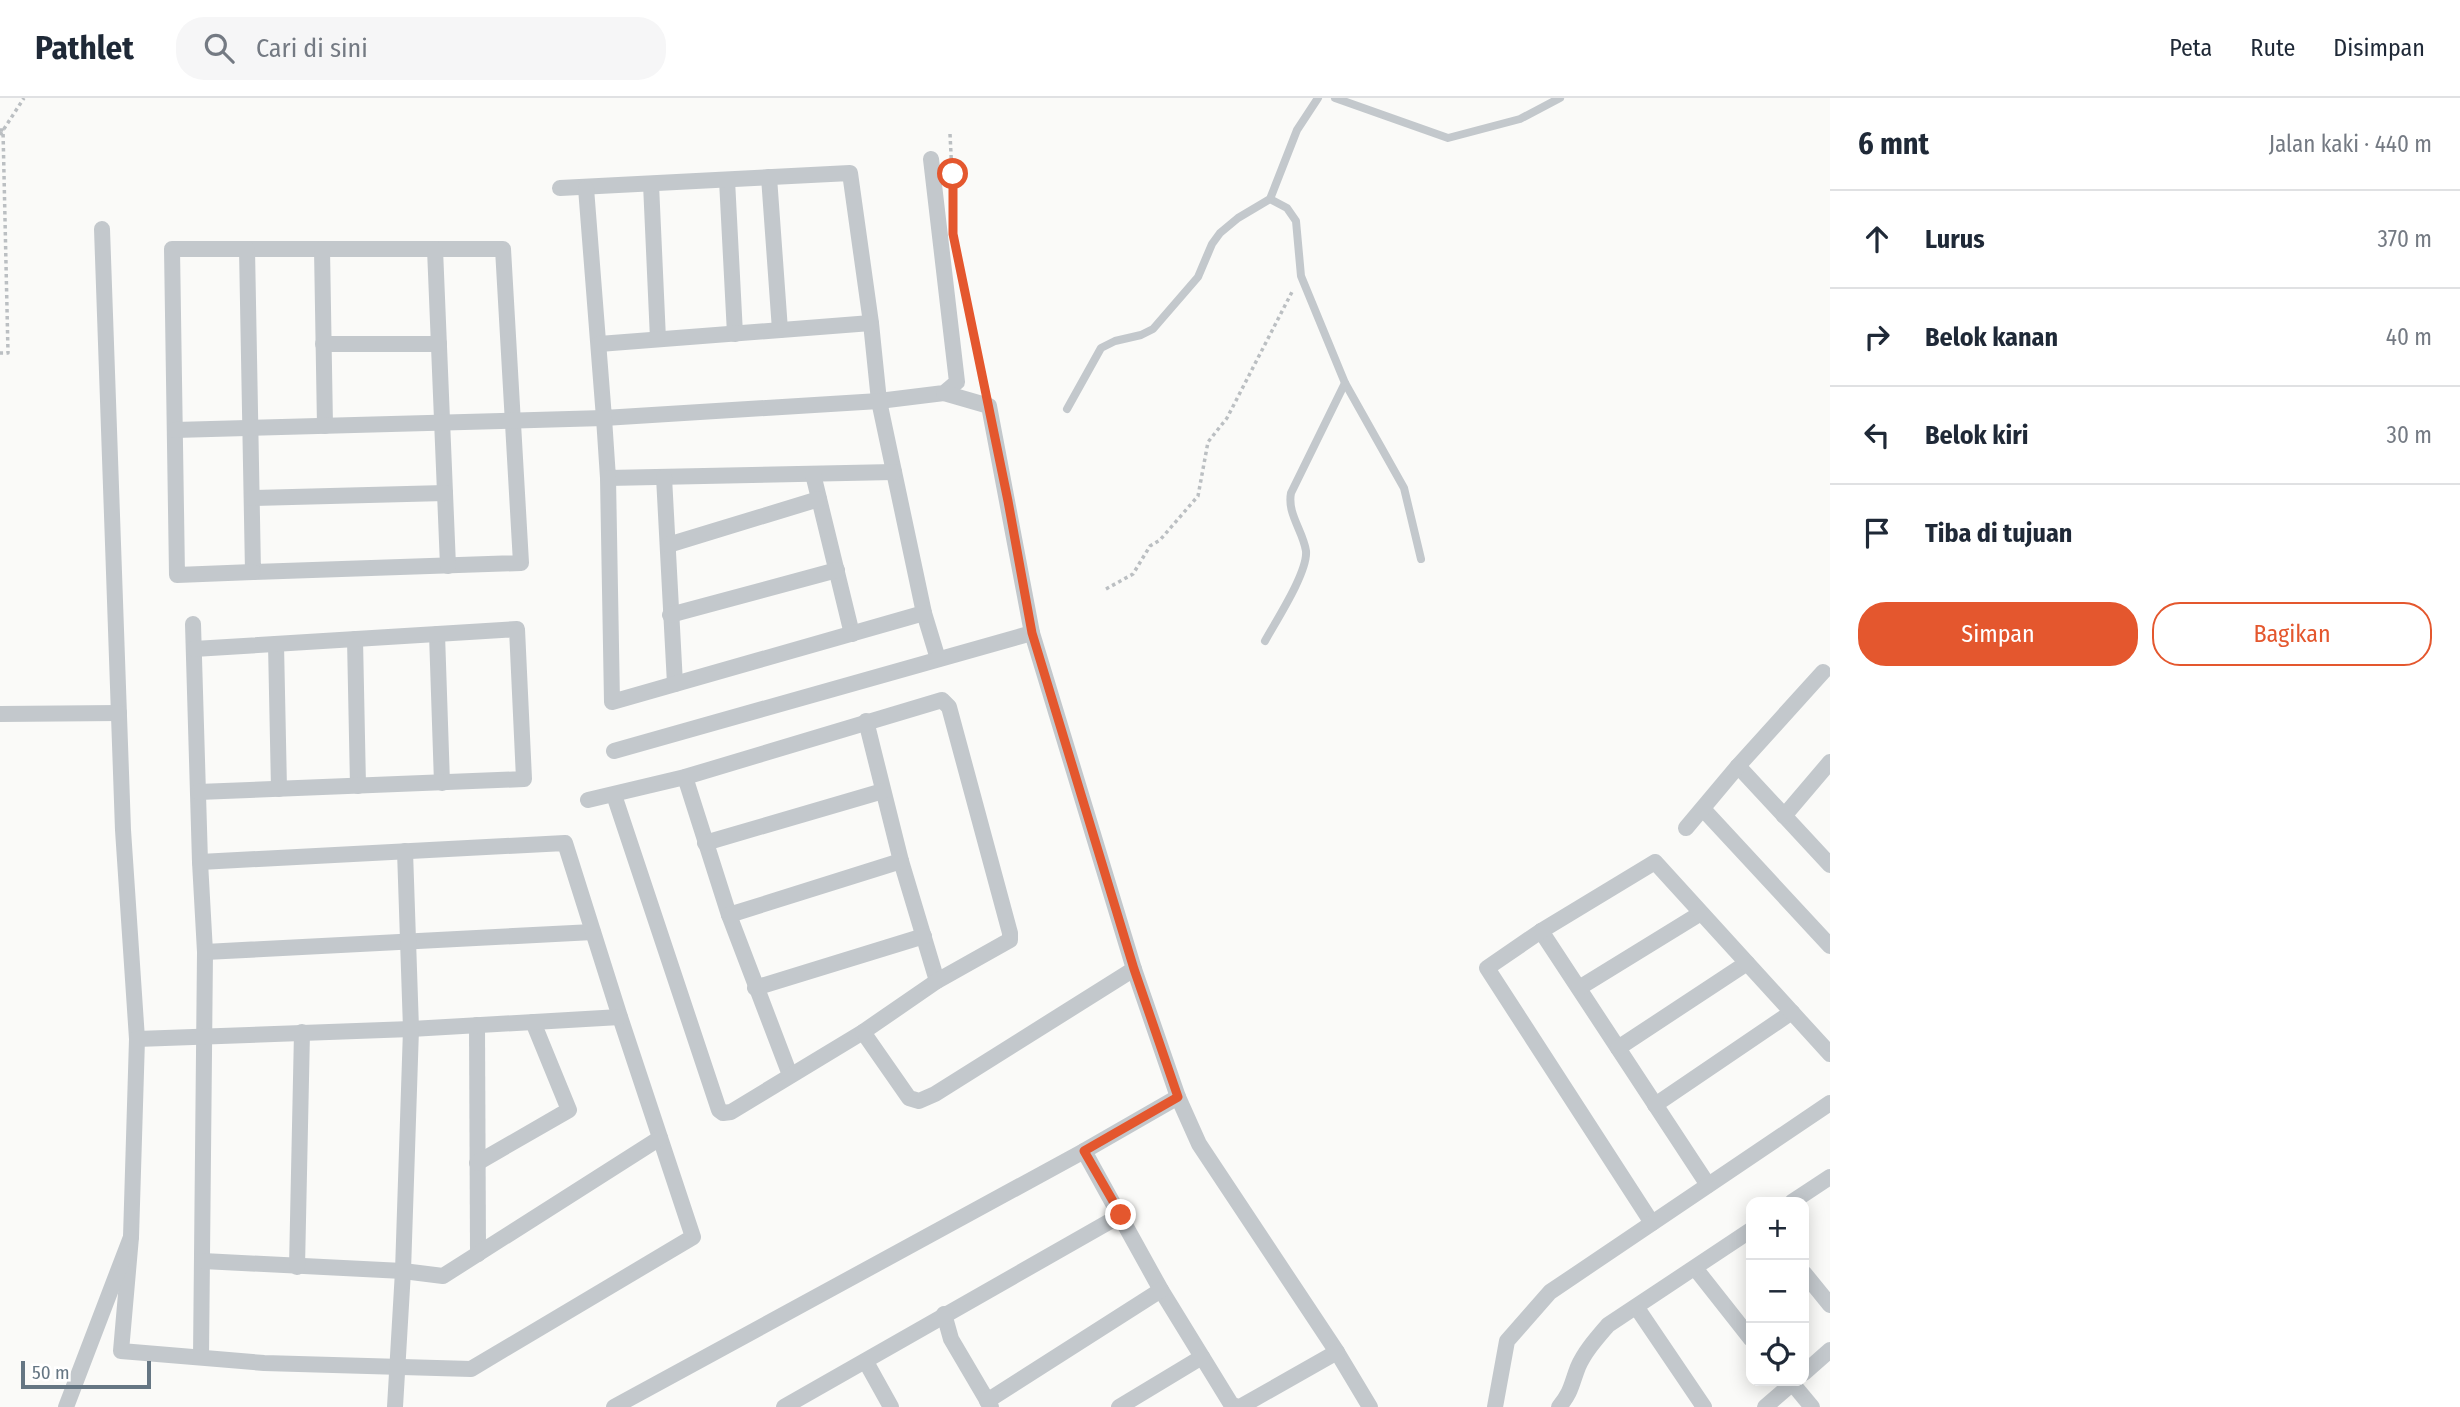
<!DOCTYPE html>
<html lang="id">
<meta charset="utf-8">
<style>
:root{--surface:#fff;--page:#f6f6f7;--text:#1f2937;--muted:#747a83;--line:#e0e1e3;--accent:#e4572e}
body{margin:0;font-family:"Fira Sans Condensed",sans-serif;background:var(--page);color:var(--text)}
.controls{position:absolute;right:21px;bottom:21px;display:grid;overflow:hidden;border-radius:14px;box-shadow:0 4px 18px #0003}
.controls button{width:63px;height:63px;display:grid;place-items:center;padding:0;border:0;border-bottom:2px solid var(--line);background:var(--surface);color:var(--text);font:35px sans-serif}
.scale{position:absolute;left:21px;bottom:18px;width:130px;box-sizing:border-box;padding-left:7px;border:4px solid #657683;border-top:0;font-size:19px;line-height:24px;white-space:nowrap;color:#657683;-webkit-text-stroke:5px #fff;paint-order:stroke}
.stop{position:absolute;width:21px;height:21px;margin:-16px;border:5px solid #e4572e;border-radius:50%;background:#fff}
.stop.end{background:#e4572e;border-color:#fff;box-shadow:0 2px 7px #0008}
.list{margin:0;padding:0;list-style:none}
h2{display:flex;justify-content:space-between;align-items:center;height:91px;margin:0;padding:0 28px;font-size:30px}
h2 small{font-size:23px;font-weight:400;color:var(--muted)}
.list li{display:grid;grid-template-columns:46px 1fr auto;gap:21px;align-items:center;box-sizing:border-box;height:98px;padding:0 28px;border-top:2px solid var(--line)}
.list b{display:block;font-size:26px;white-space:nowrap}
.list em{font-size:23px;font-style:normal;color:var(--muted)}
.actions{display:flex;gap:14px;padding:21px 28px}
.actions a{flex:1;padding:16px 0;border:2px solid var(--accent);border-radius:28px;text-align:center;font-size:24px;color:var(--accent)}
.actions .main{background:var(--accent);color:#fff}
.icon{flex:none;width:38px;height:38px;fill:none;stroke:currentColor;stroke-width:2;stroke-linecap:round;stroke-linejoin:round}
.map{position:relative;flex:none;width:1830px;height:1309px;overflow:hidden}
header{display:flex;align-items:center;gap:42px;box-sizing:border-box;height:98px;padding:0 35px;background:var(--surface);border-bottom:2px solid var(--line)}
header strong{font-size:33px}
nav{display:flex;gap:38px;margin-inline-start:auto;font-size:24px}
.search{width:490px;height:63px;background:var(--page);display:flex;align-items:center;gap:18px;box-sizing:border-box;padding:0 24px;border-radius:28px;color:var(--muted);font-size:26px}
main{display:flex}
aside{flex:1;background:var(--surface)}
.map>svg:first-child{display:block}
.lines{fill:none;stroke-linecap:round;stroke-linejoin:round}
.path{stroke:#bbbfc2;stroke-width:3.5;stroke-dasharray:3.5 3.5;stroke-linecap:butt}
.service{stroke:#c3c8cc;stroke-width:8}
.minor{stroke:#c3c8cc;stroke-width:16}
.route{stroke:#e4572e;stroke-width:9}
</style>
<header>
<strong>Pathlet</strong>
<div class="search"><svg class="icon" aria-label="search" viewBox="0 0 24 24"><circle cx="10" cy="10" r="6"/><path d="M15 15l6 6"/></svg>Cari di sini</div>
<nav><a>Peta</a><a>Rute</a><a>Disimpan</a></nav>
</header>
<main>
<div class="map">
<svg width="1830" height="1309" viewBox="0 0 1830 1309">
<rect width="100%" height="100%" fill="#fafaf8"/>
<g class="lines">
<!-- path -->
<g class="path">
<polyline points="0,32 3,32 8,255 0,255"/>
<polyline points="950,36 953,96"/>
<polyline points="0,37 24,0"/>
<polyline points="964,190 985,292"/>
<polyline points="1106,491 1133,476 1150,448 1160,442 1198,398 1208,344 1227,320 1293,192"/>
</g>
<!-- service -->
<g class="service">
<polyline points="1335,0 1448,40 1520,21 1560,0"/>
<polyline points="1270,101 1287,110 1296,123 1301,178 1345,285 1404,390 1421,461"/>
<polyline points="1067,311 1101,250 1115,243 1141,237 1153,231 1198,179 1212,146 1220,135 1238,120 1270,101 1297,32 1318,0"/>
<path d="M1265 543C1276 523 1308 474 1306 453 1303 433 1287 416 1291 395L1345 285"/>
</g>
<!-- minor -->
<g class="minor">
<polyline points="769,79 780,232"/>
<polyline points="727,82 735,236"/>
<polyline points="651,86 658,241"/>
<polyline points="560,90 850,75 871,225 879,303 944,295 957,284 931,61"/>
<polyline points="586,90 604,320 879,303 924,515 938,561"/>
<polyline points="102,131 123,732 137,941"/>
<polygon points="247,151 503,151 521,465 253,474"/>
<polyline points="247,151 172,151 177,477 253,474"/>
<polyline points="322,151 325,328"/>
<polyline points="435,151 448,468"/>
<polyline points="323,246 439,246"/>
<polyline points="599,246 871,225"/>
<polyline points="944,295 989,308 1032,535 1134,871 1178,999 1199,1046 1337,1254 1370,1309"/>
<polyline points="175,332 604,320 608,380 894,374"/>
<polyline points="813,376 852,536"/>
<polyline points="664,379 675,586"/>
<polyline points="608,380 612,604 924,515"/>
<polyline points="252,400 445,395"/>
<polyline points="668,447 819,401"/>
<polyline points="670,517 837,472"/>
<polyline points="193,526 200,764 205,854 201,1259"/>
<polyline points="437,536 442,685"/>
<polyline points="355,541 358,688"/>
<polyline points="276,546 279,691"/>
<polyline points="194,551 517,531 524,681 198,694"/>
<polyline points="0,616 119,615"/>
<polyline points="866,623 901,763 937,883"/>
<polyline points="614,653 1032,535"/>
<polyline points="1738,668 1830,767"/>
<polyline points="685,679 729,817 790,977"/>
<polyline points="588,702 685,679 942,602 949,609 1010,835 1010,842 937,883 863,934 731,1014 723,1015 719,1012 614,697"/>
<polyline points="1703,711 1830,848"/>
<polyline points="1784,718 1830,664"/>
<polyline points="1686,730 1738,668 1823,574"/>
<polyline points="705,745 883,693"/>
<polyline points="729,817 901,763"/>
<polyline points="1541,833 1708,1087"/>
<polyline points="205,854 593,834"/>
<polyline points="755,890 924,838"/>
<polyline points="1579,890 1701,815"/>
<polyline points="477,927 478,1156"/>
<polyline points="863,934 909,1000 919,1003 935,996 1134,871"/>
<polyline points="1618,950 1747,865"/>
<polyline points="1178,999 1084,1053 1161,1192 1231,1306 1237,1309"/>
<polyline points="1655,1007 1792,914"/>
<polyline points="477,1065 569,1012 533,924"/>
<polyline points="1792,1104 1830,1079"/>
<polyline points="1652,1125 1487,870 1541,833 1655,764 1830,956"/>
<polyline points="131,1139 121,1253 264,1265 471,1271 693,1139 620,919 565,745 200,764"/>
<polyline points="203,1163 403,1173 443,1178 660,1040"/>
<polyline points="297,1169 302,934"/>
<polyline points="1695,1170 1751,1241"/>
<polyline points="1804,1175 1830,1207"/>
<polyline points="1637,1210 1704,1309"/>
<polyline points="944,1216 951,1241 991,1309"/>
<polyline points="866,1264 891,1309"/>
<polyline points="1804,1275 1830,1252"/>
<polyline points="1792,1285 1812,1309"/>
<polyline points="987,1303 1161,1192"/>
<polyline points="66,1309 131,1139 137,941 411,931 620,919"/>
<polyline points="395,1309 403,1173 411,931 405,753"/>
<polyline points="614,1309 1084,1053"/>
<polyline points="784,1309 1121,1117"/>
<polyline points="1119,1309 1202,1259"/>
<polyline points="1240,1309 1337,1254"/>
<polyline points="1495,1309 1507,1243 1550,1194 1830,1005"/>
<path d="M1559 1309C1572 1293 1571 1287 1578 1269 1585 1253 1597 1240 1608 1227L1751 1132"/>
<polyline points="1765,1309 1795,1283"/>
</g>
</g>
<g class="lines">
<!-- route -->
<polyline class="route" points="953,76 953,136 1008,403 1032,535 1134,871 1178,999 1084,1053 1121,1117"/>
</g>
</svg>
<div class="controls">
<button>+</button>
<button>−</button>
<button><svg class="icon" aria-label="locate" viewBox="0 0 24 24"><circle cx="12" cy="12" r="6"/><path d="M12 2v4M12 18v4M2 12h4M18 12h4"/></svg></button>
</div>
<div class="scale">50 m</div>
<div class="stop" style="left:953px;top:76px"></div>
<div class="stop end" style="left:1121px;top:1117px"></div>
</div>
<aside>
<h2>6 mnt<small>Jalan kaki · 440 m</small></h2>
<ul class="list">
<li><svg class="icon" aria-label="ahead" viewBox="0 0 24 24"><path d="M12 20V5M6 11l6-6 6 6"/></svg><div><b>Lurus</b></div><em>370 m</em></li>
<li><svg class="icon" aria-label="right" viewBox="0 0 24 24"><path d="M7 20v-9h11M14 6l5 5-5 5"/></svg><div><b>Belok kanan</b></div><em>40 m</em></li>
<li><svg class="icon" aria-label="left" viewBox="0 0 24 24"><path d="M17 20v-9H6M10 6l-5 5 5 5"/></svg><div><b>Belok kiri</b></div><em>30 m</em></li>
<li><svg class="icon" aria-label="arrive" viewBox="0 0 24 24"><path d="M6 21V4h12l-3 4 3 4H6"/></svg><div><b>Tiba di tujuan</b></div></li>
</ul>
<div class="actions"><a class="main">Simpan</a><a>Bagikan</a></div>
</aside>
</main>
